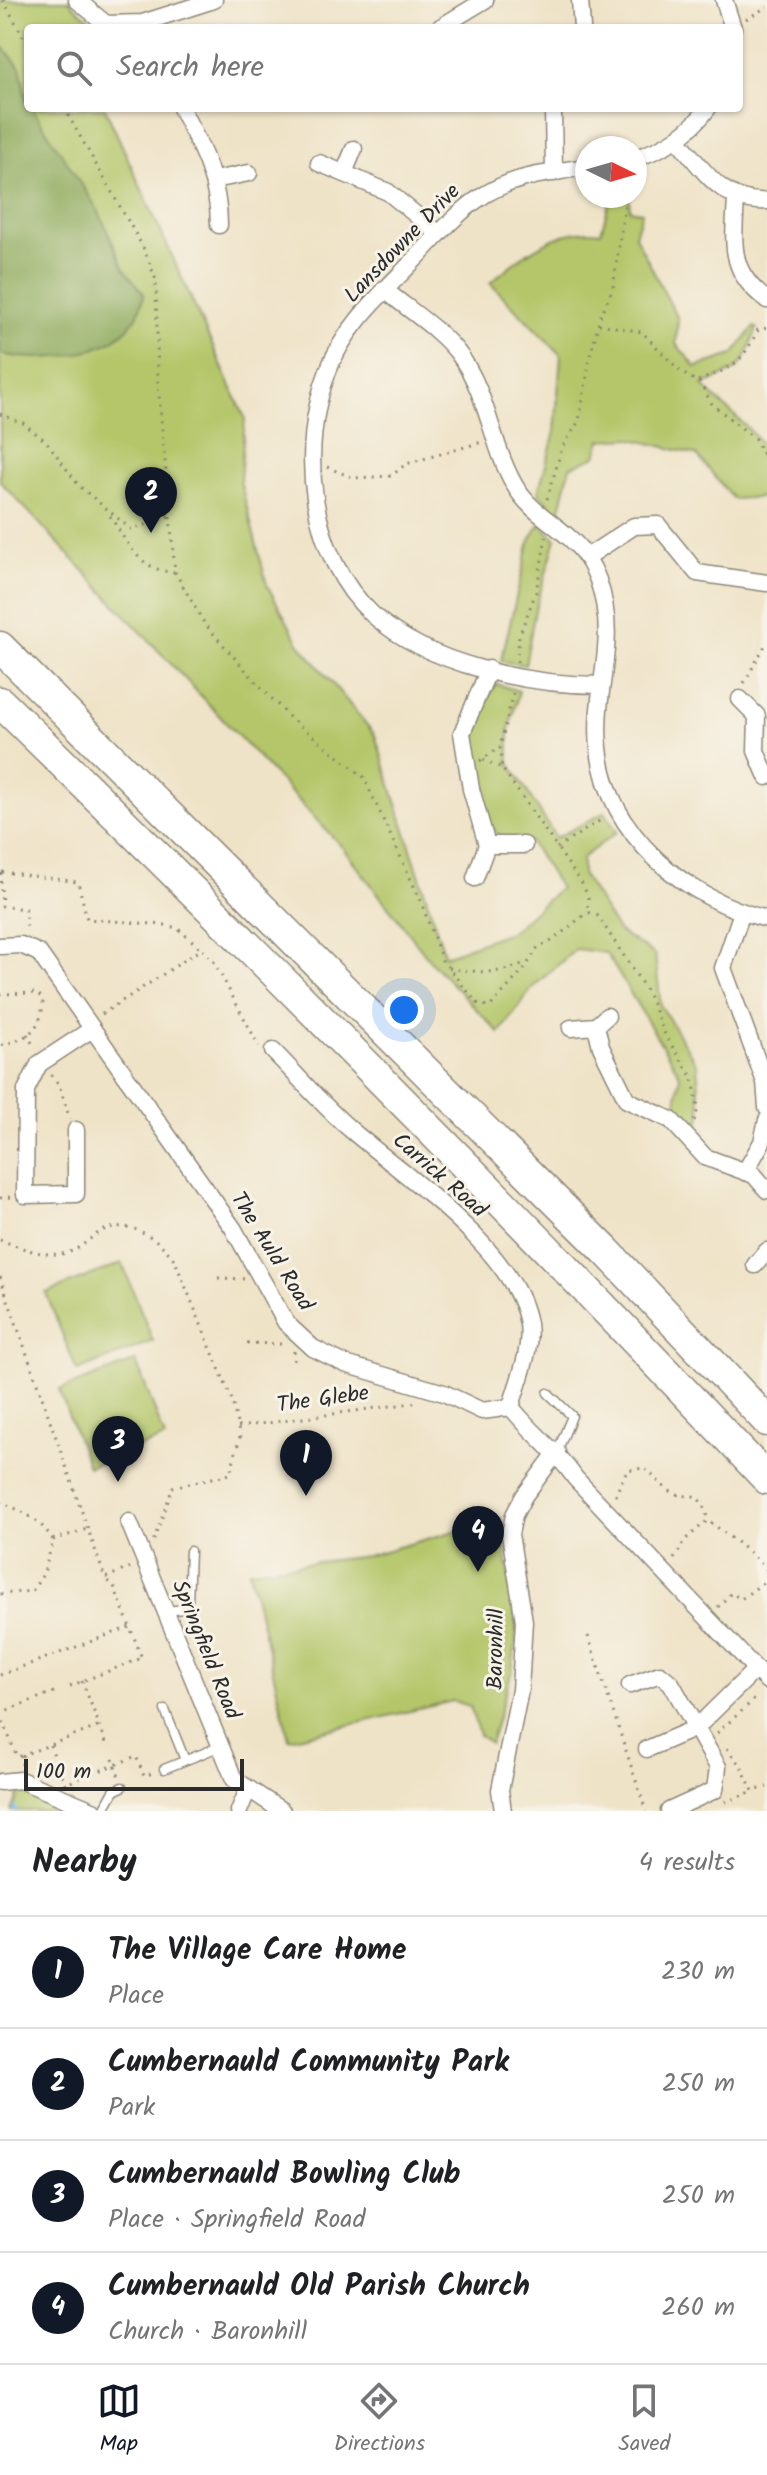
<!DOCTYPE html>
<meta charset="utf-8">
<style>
:root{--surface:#fff;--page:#f2f2f2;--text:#202124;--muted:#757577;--line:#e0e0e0;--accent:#111827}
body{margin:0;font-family:Kalam,sans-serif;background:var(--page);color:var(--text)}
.compass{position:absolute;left:575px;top:136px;width:72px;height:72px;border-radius:50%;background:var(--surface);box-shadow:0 2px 6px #0004;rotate:95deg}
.scale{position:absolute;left:24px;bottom:20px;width:220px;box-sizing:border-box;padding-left:8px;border:4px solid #2b2b2b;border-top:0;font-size:22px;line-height:28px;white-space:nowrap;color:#2b2b2b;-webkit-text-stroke:6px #f7f3e8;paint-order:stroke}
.you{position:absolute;left:404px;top:1010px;width:28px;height:28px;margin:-20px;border:6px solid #fff;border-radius:50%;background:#1a73e8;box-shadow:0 0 0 12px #1a73e833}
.badge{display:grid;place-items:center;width:52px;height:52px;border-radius:50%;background:var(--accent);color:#fff;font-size:26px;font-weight:700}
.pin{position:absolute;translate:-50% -66px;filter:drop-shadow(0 2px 4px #0008)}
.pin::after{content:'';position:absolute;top:42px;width:28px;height:24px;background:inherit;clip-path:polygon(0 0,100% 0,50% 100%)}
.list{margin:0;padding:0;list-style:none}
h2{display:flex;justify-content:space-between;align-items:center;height:104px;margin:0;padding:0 32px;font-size:34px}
h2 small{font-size:26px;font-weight:400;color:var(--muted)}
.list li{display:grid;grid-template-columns:52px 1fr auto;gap:24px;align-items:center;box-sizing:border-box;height:112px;padding:0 32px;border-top:2px solid var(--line)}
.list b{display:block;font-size:30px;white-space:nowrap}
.list p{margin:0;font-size:26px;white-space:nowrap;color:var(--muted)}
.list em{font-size:26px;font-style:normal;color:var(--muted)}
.icon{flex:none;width:44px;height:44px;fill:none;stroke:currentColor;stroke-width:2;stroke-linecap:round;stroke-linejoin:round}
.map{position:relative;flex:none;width:767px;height:1811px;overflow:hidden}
.search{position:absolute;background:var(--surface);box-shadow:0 2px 6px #0004;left:24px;right:24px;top:24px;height:88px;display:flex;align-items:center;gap:20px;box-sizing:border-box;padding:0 28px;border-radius:8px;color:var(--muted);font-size:30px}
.sheet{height:552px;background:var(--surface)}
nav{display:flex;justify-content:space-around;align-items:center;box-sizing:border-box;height:112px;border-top:2px solid var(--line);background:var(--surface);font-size:22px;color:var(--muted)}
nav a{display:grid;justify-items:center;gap:4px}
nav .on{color:var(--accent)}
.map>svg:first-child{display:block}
.green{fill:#b4c669;stroke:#70784a;stroke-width:2}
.forest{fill:#8fab5d;stroke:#5d6b44;stroke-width:2}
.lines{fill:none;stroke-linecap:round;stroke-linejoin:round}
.stream{stroke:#71b0e4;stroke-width:4}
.lane-casing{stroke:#8d8779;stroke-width:11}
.street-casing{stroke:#8d8779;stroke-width:19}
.highway-casing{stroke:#8d8779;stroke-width:33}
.path{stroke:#8d8779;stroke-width:3;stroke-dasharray:2 6;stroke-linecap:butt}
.lane{stroke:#fff;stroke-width:8}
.street{stroke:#fff;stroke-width:16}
.highway{stroke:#fff;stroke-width:30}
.labels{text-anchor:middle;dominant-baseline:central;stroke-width:6;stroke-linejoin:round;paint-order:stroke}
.street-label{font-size:22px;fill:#2b2b2b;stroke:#f7f3e8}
</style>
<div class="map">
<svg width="767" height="1811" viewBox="0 0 767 1811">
<rect width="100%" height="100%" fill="#f7f3e8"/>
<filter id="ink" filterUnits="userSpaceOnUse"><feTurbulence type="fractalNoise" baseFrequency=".0125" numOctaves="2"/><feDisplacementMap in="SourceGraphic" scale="16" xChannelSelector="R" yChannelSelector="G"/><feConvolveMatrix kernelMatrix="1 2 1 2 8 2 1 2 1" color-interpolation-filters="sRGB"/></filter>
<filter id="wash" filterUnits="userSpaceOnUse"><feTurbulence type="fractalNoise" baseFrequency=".006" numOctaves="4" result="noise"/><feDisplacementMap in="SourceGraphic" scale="32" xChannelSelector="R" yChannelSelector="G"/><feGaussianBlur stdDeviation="1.8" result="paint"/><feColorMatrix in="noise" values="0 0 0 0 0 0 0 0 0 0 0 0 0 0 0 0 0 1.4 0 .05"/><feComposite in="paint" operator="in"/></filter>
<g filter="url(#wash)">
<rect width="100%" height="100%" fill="#efe3c7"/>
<!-- green -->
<g class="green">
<path d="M0 0H70C76 13 91 16 97 28H28V108H105L245 418 240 481 267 585 299 643 375 735 445 956 512 931 560 888 530 842 499 835 489 826 475 745 483 706 496 684 519 691 509 730V762L556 838 605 812 617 832 582 858V874L618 931 655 955 661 1006 697 1065 701 1117 695 1132 675 1112 680 1075 606 953 576 949 534 986 499 1033 433 964 341 846 0 481Z"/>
<path d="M611 196H629L630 210 642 212 635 236 678 319 676 344 696 367 733 355 754 327 757 328 745 359 736 370 703 385C719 405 763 435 767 457 767 470 767 484 767 497L733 499 697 455 629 438 601 440 596 456 570 467 559 514 538 493 555 432 561 355 490 283C519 257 559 225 601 232Z"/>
<polygon points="540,524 556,539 535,610 525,665 501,661 530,540"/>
<polygon points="122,1263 153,1341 77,1371 46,1293"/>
<polygon points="136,1361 165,1438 88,1467 59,1390"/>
<polygon points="501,1518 517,1634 512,1671 490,1744 479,1735 470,1706 453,1701 289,1739 249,1570 367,1556"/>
<polygon points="28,1791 78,1811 12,1811 19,1793"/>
</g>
<!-- forest -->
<path class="forest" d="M0 43 20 67 28 108H32L98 210 124 268 144 294C142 301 140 312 136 318 110 358 42 363 0 354Z"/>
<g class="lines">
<!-- stream -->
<polyline class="stream" points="15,1808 16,1811"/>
</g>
</g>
<g filter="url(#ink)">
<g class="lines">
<!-- lane casing -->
<g class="lane-casing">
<g id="lane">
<polyline points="548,1393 572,1416 557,1452"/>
<polyline points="166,1611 184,1609 188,1603 190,1551"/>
<polyline points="165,1710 185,1760"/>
<polyline points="164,1769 221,1746"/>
<polyline points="103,1811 114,1791 122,1787"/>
</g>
</g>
<!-- street casing -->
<g class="street-casing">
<g id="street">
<polyline points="77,0 106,24 142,23 214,0"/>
<polyline points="580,0 582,28"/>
<polyline points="724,0 733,28"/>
<polyline points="439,28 485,0"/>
<path d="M181 108C201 147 219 180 219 225"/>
<polyline points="553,108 554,173"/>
<path d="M677 139C703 169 722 204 767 201"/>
<path d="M635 158C665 149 689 134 708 108"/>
<polyline points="319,163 388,192 438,233"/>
<path d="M587 168C575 167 563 171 551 173 487 181 463 208 421 253 388 288 345 324 328 371 298 448 309 557 373 615 429 665 527 685 601 685"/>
<polyline points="344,173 354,149"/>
<polyline points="214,180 249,173"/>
<path d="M736 198C734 242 727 271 767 300"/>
<path d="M384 289C407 309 440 329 458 353 488 392 491 445 515 486 538 525 579 528 598 580 620 644 593 686 599 748 607 835 687 900 767 919"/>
<polyline points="587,557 634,526 658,525 697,573 767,583"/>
<polyline points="740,699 757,716 756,751 767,777"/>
<polyline points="487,845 524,845"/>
<polyline points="475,878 487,845 471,789 462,733 489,669"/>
<polyline points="742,912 723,968 765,1082 767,1108"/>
<path d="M0 946 21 945 39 953 233 1228 286 1323 313 1348 345 1364 444 1393 482 1411 511 1407C531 1433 556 1450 575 1478L767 1681"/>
<polyline points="596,1026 601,1047 627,1100 671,1120 705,1157 754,1175 767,1190"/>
<polyline points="571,1028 596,1026 607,1016"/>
<path d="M273 1051C299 1077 323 1106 350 1129 403 1175 517 1251 528 1324 532 1351 518 1381 511 1407"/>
<polyline points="76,1130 76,1194 25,1195 26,1090 39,1064 92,1029"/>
<polyline points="745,1172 762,1142 767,1120"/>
<polyline points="755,1265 767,1251"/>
<polyline points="129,1522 234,1779 282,1811"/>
<polyline points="630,1685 660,1674 671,1683 718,1767 715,1790 669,1811"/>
<polyline points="647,1749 696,1728 756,1669"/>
<polyline points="0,1782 20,1780 95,1811"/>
<polyline points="239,1811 248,1789"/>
<polyline points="503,1811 500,1790 520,1690 524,1621 510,1534 514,1515 524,1496 557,1452"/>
</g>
</g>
<!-- highway casing -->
<g class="highway-casing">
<g id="highway">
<polyline points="0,647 606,1251 767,1421"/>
<path d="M0 702C261 956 517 1214 767 1479"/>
</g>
</g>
<!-- path -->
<g class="path">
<polyline points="3,0 28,45"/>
<polyline points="746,19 767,7"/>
<polyline points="64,108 144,249 156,280 158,384 175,572 204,623 249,674 290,718 363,776 420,899 442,960 477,1003 490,1007 525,968 538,947 549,943 588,912"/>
<polyline points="599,324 642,332 682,373 700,383 712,404 755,439 767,463"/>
<path d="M698 381C732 368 741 364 758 330L767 328"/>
<polyline points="0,414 23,423 47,442 79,486 132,530 169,516"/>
<polyline points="327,467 354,478 391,476 406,464 482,442"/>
<polyline points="547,499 562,448 579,421 591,353 600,317 613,288 626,196"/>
<path d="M110 516C127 542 140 572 175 572"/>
<polyline points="517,662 519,636 536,592 546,537"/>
<polyline points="744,683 767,642"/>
<polyline points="513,693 500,747 502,768 582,884 588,896 588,912 598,916 646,990 666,1037 693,1078 698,1109 694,1121"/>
<polyline points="483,760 502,768"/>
<polyline points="480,761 500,747"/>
<polyline points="557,848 604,818"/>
<polyline points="0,865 2,906 25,909 27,932"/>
<polyline points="2,872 78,882 87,919 165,925 177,928 202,949"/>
<path d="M449 968C478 972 499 976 526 962"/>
<path d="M0 994 37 993 43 999C43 1028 28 1040 0 1045"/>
<polyline points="102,1014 202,949 214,962 259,1046"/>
<polyline points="27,1034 35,1048"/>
<polyline points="51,1075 59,1085 70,1119"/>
<polyline points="0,1198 12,1197"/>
<path d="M0 1240C20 1247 44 1258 66 1253 79 1250 86 1241 97 1234 125 1215 159 1237 175 1261L232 1400 240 1437 230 1474 173 1487 153 1542"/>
<polyline points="0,1277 105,1578 131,1567"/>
<polyline points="218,1278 246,1279"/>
<polyline points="247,1343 282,1344"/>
<polyline points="294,1351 294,1367"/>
<polyline points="238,1427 420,1402"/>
<path d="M615 1496 627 1470 644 1468C652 1474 660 1484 668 1490 692 1505 696 1481 708 1520"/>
<path d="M0 1502C21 1510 41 1520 53 1540L44 1573 32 1591 0 1594"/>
<polyline points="53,1540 87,1529"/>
<path d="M674 1559 686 1539 708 1520C730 1538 747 1548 767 1570"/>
<polyline points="718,1607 731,1593 741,1599 767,1580"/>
<polyline points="588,1636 646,1811"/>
<polyline points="0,1675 130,1627"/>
<polyline points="82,1681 107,1745"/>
<polyline points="70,1686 142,1658 114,1586 105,1578"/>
<polyline points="0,1713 56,1691"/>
<polyline points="0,1714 17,1757 22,1755"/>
<polyline points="717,1733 756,1698"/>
<polyline points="50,1745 65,1784 115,1765 119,1777"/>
<polyline points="727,1748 742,1768 753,1791 767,1787"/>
<polyline points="113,1759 115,1765 136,1756 144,1776 153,1773"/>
<polyline points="22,1765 23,1755 100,1726"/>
<polyline points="725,1802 751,1792"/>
</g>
<!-- lane -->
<use href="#lane" class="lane"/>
<!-- street -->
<use href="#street" class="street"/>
<!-- highway -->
<use href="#highway" class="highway"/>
</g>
</g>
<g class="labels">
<!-- street labels -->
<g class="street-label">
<text transform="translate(403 244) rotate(-46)">Lansdowne Drive</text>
<text transform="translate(439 1176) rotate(41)">Carrick Road</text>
<text transform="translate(271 1252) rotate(58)">The Auld Road</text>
<text transform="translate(323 1400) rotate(-8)">The Glebe</text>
<text transform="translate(497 1649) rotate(-89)">Baronhill</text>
<text transform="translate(205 1650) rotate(68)">Springfield Road</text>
</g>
</g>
</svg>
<svg class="compass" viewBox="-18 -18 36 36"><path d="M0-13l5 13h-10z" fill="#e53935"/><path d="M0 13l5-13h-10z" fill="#757577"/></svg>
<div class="scale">100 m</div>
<div class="you"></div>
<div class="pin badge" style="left:306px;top:1496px">1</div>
<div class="pin badge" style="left:151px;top:533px">2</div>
<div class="pin badge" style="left:118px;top:1482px">3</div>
<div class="pin badge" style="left:478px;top:1572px">4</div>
<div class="search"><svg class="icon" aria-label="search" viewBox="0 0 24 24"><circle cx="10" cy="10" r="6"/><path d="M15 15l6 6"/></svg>Search here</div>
</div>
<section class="sheet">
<h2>Nearby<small>4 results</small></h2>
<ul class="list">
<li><span class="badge">1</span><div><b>The Village Care Home</b><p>Place</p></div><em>230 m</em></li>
<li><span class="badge">2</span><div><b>Cumbernauld Community Park</b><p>Park</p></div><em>250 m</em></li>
<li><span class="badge">3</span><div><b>Cumbernauld Bowling Club</b><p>Place · Springfield Road</p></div><em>250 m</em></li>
<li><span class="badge">4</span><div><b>Cumbernauld Old Parish Church</b><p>Church · Baronhill</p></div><em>260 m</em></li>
</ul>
</section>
<nav>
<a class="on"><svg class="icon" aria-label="map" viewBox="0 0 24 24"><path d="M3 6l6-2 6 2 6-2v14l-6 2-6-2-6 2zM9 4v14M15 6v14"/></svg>Map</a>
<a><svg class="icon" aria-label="directions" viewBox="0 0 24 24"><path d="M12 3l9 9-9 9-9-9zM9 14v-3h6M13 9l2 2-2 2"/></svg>Directions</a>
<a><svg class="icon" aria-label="saved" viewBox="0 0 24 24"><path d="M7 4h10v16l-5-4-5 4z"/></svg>Saved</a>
</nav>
